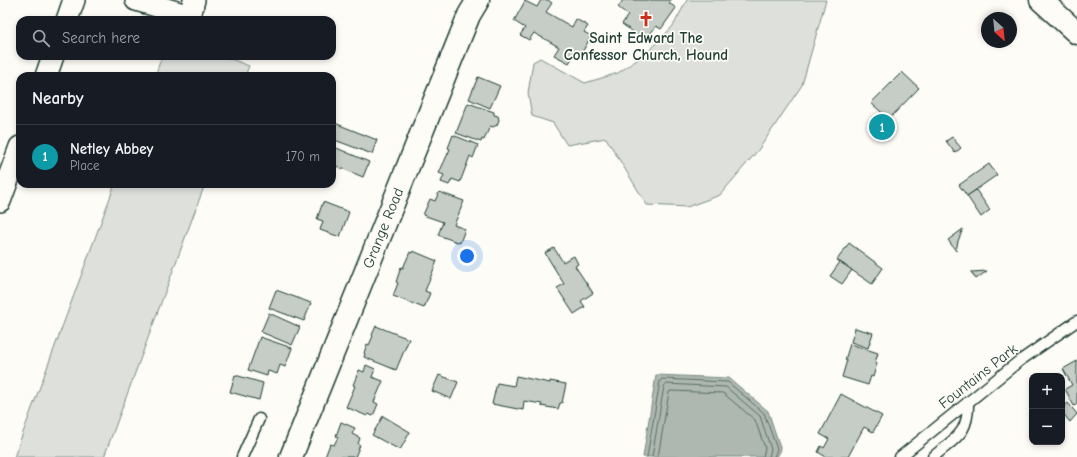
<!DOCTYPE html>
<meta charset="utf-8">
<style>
:root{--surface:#171b24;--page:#20242c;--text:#f1f3f6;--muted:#9ea1a6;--line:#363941;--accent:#1a73e8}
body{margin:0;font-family:"Comic Neue",sans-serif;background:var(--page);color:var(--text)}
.controls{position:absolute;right:12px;bottom:12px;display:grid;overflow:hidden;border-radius:8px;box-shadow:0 2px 6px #0003}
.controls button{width:36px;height:36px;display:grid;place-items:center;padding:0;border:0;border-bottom:1px solid var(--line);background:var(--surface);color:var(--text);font:20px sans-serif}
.compass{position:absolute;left:981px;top:12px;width:36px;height:36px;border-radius:50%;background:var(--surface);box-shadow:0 2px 6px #0003;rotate:153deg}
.you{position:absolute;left:467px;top:256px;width:14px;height:14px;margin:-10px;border:3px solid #fff;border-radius:50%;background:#1a73e8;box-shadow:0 0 0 6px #1a73e833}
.badge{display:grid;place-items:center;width:26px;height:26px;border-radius:50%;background:var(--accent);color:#fff;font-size:13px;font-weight:700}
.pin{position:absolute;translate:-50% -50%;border:2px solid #fff;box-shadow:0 1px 4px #0006}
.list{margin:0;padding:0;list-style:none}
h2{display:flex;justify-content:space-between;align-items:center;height:52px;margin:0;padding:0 16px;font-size:17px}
h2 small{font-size:13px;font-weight:400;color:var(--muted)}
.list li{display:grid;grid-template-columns:26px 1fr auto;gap:12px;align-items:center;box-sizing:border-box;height:64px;padding:0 16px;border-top:1px solid var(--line)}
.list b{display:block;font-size:15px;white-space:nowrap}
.list p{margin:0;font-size:13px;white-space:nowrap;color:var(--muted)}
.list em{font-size:13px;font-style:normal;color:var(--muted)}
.icon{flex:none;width:22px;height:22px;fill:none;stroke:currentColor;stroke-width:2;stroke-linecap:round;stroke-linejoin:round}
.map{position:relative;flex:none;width:1077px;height:457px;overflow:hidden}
.search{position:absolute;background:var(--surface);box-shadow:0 2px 6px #0003;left:16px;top:16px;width:320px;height:44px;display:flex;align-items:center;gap:10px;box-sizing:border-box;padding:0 14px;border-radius:12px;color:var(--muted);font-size:15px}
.panel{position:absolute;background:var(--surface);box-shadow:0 2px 6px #0003;left:16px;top:72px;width:320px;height:116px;border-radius:12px}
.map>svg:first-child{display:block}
.green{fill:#dde0db;stroke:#7e8e88}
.water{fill:#aeb8b1;stroke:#75877f}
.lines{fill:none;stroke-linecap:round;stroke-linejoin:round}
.shore{stroke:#586e66;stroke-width:1}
.building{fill:#c6cdc7;stroke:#1f3d34}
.lane-casing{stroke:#1f3d34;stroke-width:13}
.street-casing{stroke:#1f3d34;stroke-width:24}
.secondary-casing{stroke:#1f3d34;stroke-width:25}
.lane{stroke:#fdfcf7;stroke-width:10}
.street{stroke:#fdfcf7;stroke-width:21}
.secondary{stroke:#fdfcf7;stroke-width:22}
.labels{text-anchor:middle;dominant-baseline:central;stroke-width:3.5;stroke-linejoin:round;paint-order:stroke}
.poi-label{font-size:15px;font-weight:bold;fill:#1f3d34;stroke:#fdfcf7}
.street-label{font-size:15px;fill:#1f3d34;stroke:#fdfcf7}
</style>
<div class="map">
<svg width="1077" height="457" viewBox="0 0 1077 457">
<rect width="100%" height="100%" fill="#fdfcf7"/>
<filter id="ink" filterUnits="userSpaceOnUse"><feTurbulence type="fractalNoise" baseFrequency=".025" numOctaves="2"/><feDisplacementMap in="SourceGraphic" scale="8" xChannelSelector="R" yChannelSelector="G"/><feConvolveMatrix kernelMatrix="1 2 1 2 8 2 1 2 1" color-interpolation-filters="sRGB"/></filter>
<g filter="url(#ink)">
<!-- green -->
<g class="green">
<polygon points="687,0 826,0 802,85 759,149 720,195 687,207 647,205 606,138 567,145 553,123 532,116 528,93 533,62 540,58 585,83 618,73 647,53 673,26"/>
<polygon points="162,56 223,56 249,66 245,76 155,76"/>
<polygon points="115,184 205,184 104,457 14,457"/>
</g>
<!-- water -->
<polygon class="water" points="656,375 729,378 768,411 781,450 777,457 643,457"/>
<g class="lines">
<!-- shore -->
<g class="shore">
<polyline points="647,457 660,381 662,379 728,382 764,413 777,449 774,457"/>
<polyline points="652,457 664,386 666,384 726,387 760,416 771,449 769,457"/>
<polyline points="658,457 669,392 671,391 723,393 755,420 765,448 763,457"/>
</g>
</g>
<!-- building -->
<g class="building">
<polygon points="541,0 548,0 552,3 546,12 572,27 576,19 588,26 584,32 591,36 579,58 574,55 569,63 554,55 559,47 534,33 529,40 520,35 525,28 514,21 525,1 537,7"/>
<polygon points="623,0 671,0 669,3 676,8 661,29 656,26 647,38 642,34 640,37 622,24 628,15 618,7"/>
<polygon points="902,72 919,88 889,119 871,103"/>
<polygon points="478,77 500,86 490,108 469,99"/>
<polygon points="468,103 494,112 494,115 498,116 499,120 497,125 493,127 490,126 484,140 482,139 481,142 456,133"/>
<polygon points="332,122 377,140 372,154 332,139"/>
<polygon points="453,135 478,145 473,158 470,156 460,182 452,179 449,185 441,182 444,175 439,173 450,149 448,148"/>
<polygon points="952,137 961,148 955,153 946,141"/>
<polygon points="332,146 369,162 363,177 332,164"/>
<polygon points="989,164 997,175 967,196 959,185"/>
<polygon points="976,190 990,210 981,217 967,196"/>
<polygon points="439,192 464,201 454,225 465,229 460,243 438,235 443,222 423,215 430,199 435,201"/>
<polygon points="323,202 349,212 340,237 320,230 323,221 317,219"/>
<polygon points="963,229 958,241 956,251 948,240"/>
<polygon points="849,243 883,268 872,284 837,260"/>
<polygon points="554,248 563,262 574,256 578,264 575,266 593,293 581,301 585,307 574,314 557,288 564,284 545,253"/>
<polygon points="413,251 437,261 425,291 430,293 424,308 393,296 398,283 396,282 401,267 403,268 410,252 412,253"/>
<polygon points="840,262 852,270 842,284 830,276"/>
<polygon points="987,271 976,279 971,272"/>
<polygon points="276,290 311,303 304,321 269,308"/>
<polygon points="269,313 300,327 292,345 261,332"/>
<polygon points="376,326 409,339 396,370 364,357 365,354 364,353 367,344 369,345 373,336 372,335"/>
<polygon points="855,328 873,333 868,348 851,342"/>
<polygon points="260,337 292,348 285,367 280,365 277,374 268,371 267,376 248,370"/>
<polygon points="850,344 878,353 875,363 877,363 873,377 871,376 868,385 842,377 847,360 845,360"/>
<polygon points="1077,361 1077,404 1074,406 1065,389 1072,385 1063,369"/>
<polygon points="366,365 375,369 372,377 383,381 374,402 378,404 373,416 368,414 367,416 346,407 355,386 353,385 359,370 364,372"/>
<polygon points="235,375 263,383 259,400 230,392"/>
<polygon points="439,375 458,382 451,399 432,391"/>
<polygon points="516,376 550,383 550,381 566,384 562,403 560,403 558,409 541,406 542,404 524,401 523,410 492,404 497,383 514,386"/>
<polygon points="841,394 882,416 873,432 864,427 849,455 852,457 826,457 818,452 821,446 824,448 829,439 820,434"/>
<polygon points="1068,403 1077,414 1070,422 1062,412 1062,408"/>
<polygon points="383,416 410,432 400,450 372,435"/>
<polygon points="341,422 355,428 352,434 360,438 358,444 360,445 355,457 325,457 330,444 334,445 338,437 336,436"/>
</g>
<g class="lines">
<!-- lane casing -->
<g class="lane-casing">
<g id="lane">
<polyline points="242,457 259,419"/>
<polyline points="900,457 1018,362 1077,321"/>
<path d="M933 457C955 438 969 434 968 402"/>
</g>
</g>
<!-- street casing -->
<g class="street-casing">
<g id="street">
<polyline points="136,0 190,16 194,0"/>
<polyline points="67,20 74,0"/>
<polyline points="46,76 53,56"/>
<polyline points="0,201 20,147"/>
</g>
</g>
<!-- secondary casing -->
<g class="secondary-casing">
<g id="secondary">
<polyline points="1041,0 1077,33"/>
<polyline points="291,457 469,15 478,0"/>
</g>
</g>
<!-- lane -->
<use href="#lane" class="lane"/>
<!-- street -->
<use href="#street" class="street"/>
<!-- secondary -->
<use href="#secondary" class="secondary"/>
</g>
</g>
<!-- icons -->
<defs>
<g id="church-bare" transform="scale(1.2)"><path d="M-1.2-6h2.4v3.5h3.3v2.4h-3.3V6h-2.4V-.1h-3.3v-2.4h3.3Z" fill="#c8321e" stroke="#fdfcf7" stroke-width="2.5" paint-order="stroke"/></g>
</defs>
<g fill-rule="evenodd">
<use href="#church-bare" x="646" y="19"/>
</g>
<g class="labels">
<!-- poi labels -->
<g class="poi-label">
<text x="646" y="38">Saint Edward The<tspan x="646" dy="17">Confessor Church, Hound</tspan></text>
</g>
<!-- street labels -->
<g class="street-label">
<text transform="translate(383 228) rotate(-68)">Grange Road</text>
<text transform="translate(978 376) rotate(-38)">Fountains Park</text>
</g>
</g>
</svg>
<div class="controls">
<button>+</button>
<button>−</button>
</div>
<svg class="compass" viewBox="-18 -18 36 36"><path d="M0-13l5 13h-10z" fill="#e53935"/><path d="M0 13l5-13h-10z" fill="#9ea1a6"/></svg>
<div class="you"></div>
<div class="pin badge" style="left:882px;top:127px;background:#0f9aa8">1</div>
<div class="search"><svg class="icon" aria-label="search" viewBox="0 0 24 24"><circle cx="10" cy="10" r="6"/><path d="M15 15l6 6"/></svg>Search here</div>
<section class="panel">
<h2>Nearby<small></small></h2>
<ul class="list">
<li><span class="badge" style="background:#0f9aa8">1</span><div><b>Netley Abbey</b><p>Place</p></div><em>170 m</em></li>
</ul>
</section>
</div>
